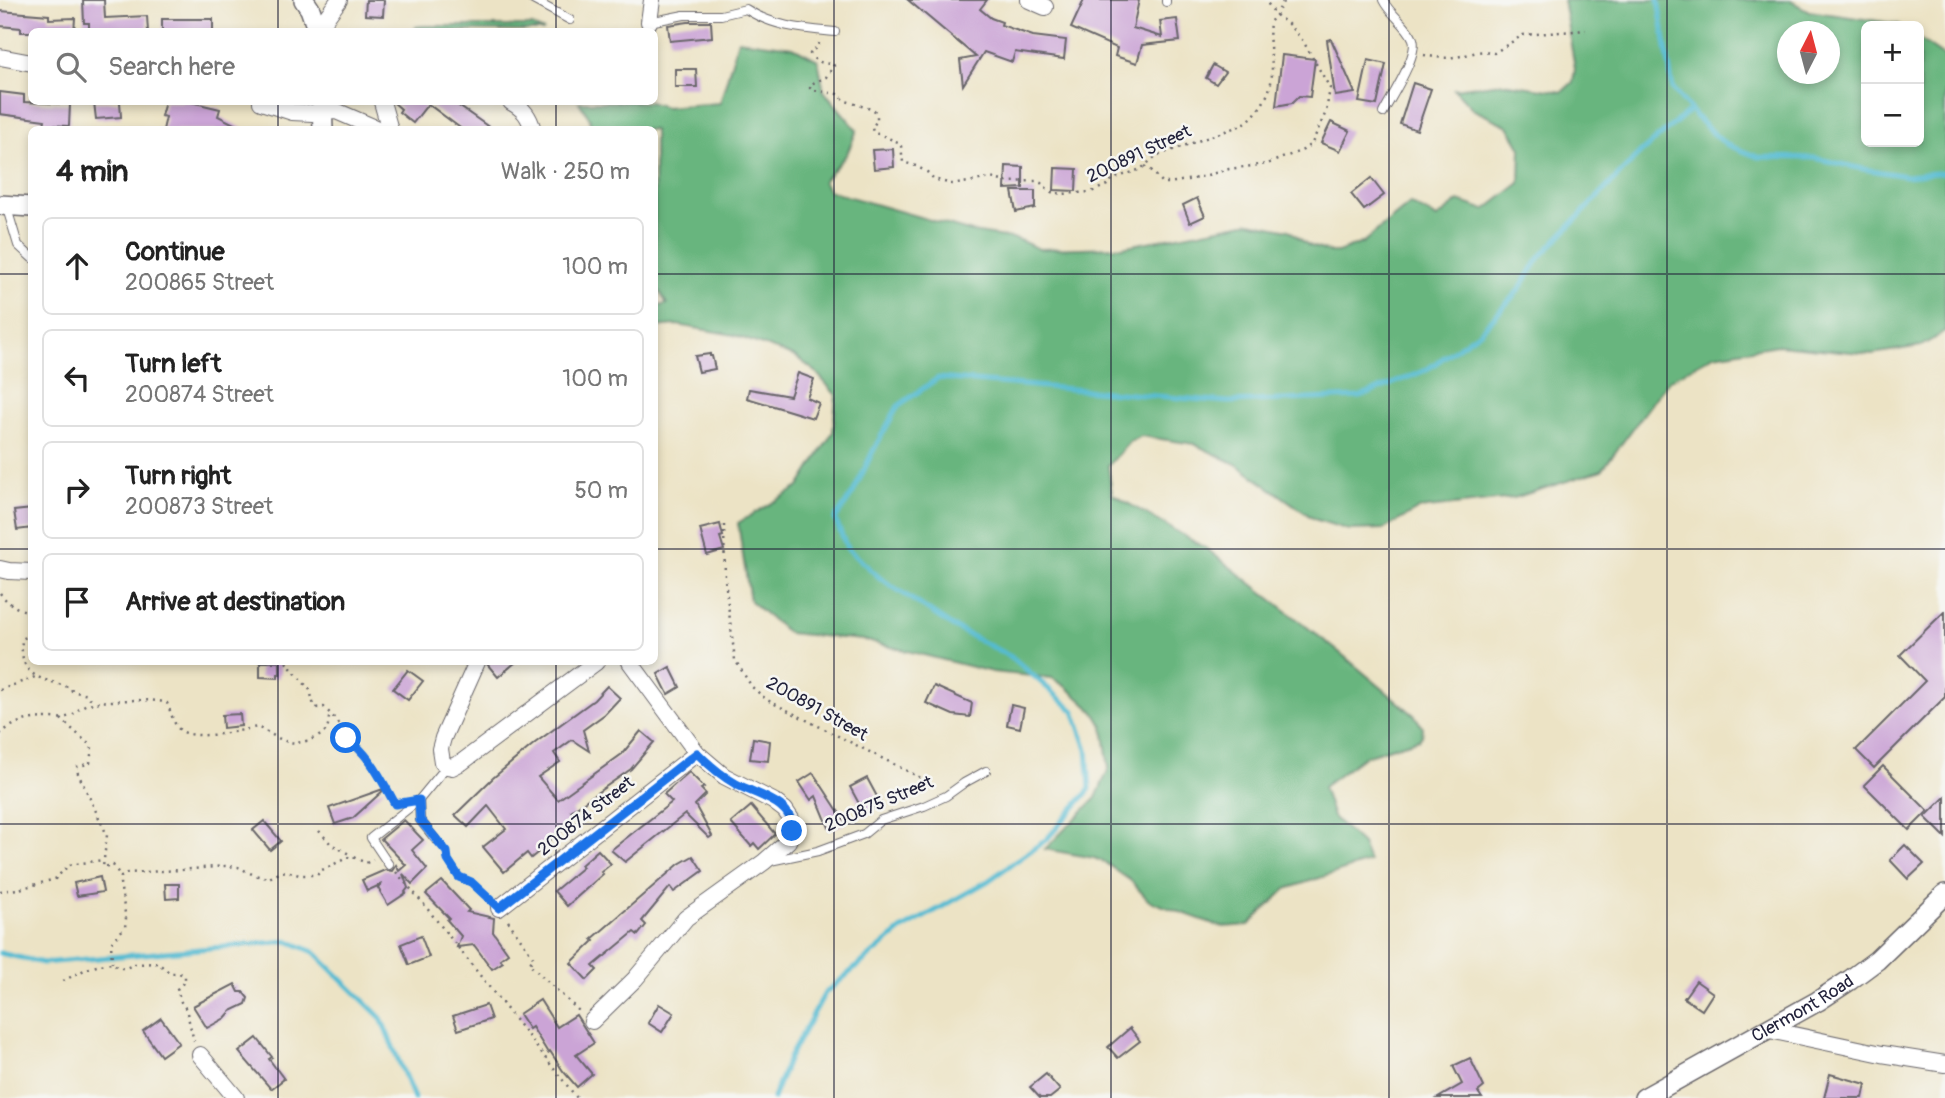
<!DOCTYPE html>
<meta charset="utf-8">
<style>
:root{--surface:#fff;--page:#f2f2f2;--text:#222;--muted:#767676;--line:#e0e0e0}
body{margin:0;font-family:Pangolin,sans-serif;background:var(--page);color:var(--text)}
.controls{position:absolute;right:21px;top:21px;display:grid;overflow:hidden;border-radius:10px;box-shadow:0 4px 10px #0003}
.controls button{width:63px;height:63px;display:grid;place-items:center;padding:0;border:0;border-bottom:2px solid var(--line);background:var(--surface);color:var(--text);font:35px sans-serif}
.compass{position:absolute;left:1777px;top:21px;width:63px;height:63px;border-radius:50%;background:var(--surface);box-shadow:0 4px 10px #0003;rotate:6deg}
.stop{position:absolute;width:21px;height:21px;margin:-16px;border:5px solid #1a73e8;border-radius:50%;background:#fff}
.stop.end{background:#1a73e8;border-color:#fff;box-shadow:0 2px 7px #0008}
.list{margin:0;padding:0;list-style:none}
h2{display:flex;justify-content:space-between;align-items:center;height:91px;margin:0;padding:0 28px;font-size:30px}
h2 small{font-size:23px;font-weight:400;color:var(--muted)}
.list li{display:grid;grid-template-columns:46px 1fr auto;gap:21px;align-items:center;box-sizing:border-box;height:98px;margin:0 14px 14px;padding:0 14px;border:2px solid var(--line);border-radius:10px}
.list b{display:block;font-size:26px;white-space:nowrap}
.list p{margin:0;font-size:23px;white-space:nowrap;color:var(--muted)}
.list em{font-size:23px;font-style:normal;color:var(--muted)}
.icon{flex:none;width:38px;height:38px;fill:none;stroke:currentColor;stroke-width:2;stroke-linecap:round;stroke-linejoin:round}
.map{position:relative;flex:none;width:1945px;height:1098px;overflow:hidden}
.search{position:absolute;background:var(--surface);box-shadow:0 4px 10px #0003;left:28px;top:28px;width:630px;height:77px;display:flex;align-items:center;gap:18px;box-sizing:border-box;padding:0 24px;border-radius:10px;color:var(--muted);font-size:26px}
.panel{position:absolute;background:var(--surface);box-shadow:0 4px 10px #0003;left:28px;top:126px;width:630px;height:539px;border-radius:10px}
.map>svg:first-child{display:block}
.forest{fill:#68b57e;stroke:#456c5c;stroke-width:2;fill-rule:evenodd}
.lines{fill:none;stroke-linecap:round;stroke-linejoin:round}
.stream{stroke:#54bbd2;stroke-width:5}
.building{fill:#cba4d6}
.service-casing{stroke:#69666b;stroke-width:10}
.minor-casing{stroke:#69666b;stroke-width:18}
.tertiary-casing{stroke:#69666b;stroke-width:22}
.path{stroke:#69666b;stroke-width:2.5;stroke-dasharray:2 5;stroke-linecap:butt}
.service{stroke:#fff;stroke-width:8}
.minor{stroke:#fff;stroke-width:16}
.tertiary{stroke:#fff;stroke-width:19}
.route{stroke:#1a73e8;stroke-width:9}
.grid{fill:none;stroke:#22223b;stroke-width:2;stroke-opacity:0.55}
.labels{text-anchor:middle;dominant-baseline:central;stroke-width:5;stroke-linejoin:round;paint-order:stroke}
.street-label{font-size:18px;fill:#22223b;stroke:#f6f6f2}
</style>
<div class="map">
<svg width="1945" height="1098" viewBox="0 0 1945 1098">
<rect width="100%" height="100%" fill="#f6f6f2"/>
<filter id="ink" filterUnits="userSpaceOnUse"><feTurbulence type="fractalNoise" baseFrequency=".0143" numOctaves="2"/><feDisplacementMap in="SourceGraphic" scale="14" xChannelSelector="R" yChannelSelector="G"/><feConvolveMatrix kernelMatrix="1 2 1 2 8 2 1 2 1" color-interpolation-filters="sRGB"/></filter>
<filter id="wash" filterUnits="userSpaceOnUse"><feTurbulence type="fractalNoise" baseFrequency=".00686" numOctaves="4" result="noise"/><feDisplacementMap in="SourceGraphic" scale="28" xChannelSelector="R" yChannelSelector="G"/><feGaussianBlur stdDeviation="1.57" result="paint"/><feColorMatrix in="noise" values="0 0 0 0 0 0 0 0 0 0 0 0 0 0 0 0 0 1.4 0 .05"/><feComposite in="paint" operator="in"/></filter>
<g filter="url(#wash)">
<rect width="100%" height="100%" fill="#ece3c5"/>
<!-- forest -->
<g class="forest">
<path d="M1563 0H1789L1809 11 1898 24 1901 26H1866V142H1919V39L1945 57V332L1921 346 1872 354 1778 345 1714 355 1669 380 1602 470 1514 498 1419 509 1384 529 1349 530 1314 519 1236 464 1194 444 1141 436 1130 441 1108 466 1112 494 1207 549 1339 652 1415 716 1423 728 1422 736 1419 739 1365 756 1323 787 1333 817 1362 844 1369 862 1286 889 1249 925 1222 927 1149 901 1131 881 1104 862 1094 858 1045 849 1096 798 1109 768 1103 727 1094 712 1069 689 1052 678 992 672 863 640 788 633 750 601 738 523 799 487 833 432 836 395 815 371 796 357 734 335 677 325 655 327V307L667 304 655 284 654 130 590 129V119L579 102H649L665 107 720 103 738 40 793 47 818 60 824 91 857 130 847 154 823 181 829 191 972 232 1017 239 1039 249 1122 247 1250 222 1289 230 1308 245 1329 252H1338L1362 243 1410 204 1437 218 1459 201 1485 210 1520 183 1521 148 1508 126 1474 110 1454 89 1502 83 1562 92 1573 82 1575 68ZM1787 32H1829V74H1787Z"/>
<polygon points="425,26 532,26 544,31 415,31 416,27"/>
</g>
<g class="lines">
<!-- stream -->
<g class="stream">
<polyline points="1658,0 1673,89 1701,122 1725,144 1758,157 1815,158 1863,169 1907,176 1945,172"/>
<polyline points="0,953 43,963 288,941 314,952 381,1018 414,1098"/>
<polyline points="773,1098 789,1058 825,993 901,930 988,881 1047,839 1090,789 1087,749 1074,711 1013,658 952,626 880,578 847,548 835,519 853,493 873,451 898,406 938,378 1228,402 1360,397 1426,370 1481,331 1519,290 1540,257 1640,153 1690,110"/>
</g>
</g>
<g id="blocks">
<!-- building -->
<g class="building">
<polygon points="83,0 104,0 105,18 147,16 148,32 89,32 89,23 84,23"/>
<polygon points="366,0 384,0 383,16 365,15"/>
<polygon points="908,0 987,0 980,9 991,18 1002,22 1001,25 1033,36 1066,40 1064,59 1015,52 1012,62 984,52 963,85 960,60 976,57"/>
<polygon points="1084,0 1139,0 1133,28 1162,37 1160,21 1177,19 1180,41 1142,45 1137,63 1115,56 1117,48 1071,28"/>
<polygon points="0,11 49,15 49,19 75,18 74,32 21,32 21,28 0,26"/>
<rect x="162" y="19" width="51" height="13"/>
<polygon points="688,22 711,22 712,37 670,41 668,25"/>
<polygon points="1331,39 1355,93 1335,96 1327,40"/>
<polygon points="1282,55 1315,59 1310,97 1299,96 1292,103 1276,106"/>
<polygon points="1368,60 1386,64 1377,105 1359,102"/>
<polygon points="1213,65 1225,72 1216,84 1206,78"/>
<polygon points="675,69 696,69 697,87 675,87"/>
<polygon points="1413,83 1431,89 1417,130 1400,124"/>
<polygon points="0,92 24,95 24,102 70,104 69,126 44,125 45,120 0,114"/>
<polygon points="94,102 120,102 121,117 96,119"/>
<polygon points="165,102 191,102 220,109 218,116 246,130 163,130 166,117 161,116"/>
<polygon points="393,102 453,102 493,130 463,130 428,104 413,123 399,112 401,109"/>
<polygon points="1331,122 1350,131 1340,151 1321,143"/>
<polygon points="893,149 894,167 874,169 872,150"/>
<polygon points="1006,166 1023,167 1023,188 1005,189"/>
<polygon points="1055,168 1077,169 1076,191 1054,190"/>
<polygon points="1371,178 1384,195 1364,210 1351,194"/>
<polygon points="1012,191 1035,191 1035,208 1016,212"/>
<polygon points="1197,198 1205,216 1190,223 1183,205"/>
<polygon points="710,354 710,356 712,356 715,369 699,372 695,356"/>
<polygon points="798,373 814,379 807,398 819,403 813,418 747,398 749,389 790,396"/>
<polygon points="32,509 32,528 17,530 14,511"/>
<polygon points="720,524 723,536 720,537 724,550 707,555 700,529"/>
<polygon points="1945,611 1945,697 1874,768 1856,750 1925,681 1900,655"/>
<polygon points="260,662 280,662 280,674 278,674 278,678 260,677"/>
<polygon points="487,662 516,662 498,677 487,664"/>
<polygon points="670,667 680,687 668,694 658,674"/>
<polygon points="408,670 423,681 408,700 393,689"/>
<polygon points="607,686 620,698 605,714 583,730 589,751 572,740 554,753 560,762 538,777 558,800 622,754 641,731 654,742 631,769 571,811 574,814 566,823 569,825 539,848 541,850 531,858 527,853 504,872 483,847 506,829 488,806 468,827 455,815 493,778 535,743 594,700"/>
<polygon points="934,686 972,703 970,717 953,715 926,703"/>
<polygon points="1011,705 1024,708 1020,728 1007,725"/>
<polygon points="240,714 241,726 223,728 222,715"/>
<polygon points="753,738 770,741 768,761 750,759"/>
<polygon points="1883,766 1928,811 1909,830 1864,785"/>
<polygon points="689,772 704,787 701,789 706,794 695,805 712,836 709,838 685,814 625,862 611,850 672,802 664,794"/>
<polygon points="813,773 820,783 846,823 830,830 816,796 811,800 799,782"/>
<polygon points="867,778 881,804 864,813 850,787"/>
<polygon points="386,788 353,818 335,824 329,808"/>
<polygon points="1945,797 1945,837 1925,817"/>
<polygon points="751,806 775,834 759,849 754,843 751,846 731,823"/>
<polygon points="404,820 423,840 412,850 427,869 412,884 403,874 408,888 405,892 406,893 388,905 378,888 382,884 367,891 362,880 385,870 392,871 396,865 399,871 406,865 381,839"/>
<polygon points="264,821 281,841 270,850 253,830"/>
<polygon points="1905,845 1924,864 1908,879 1890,860"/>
<polygon points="598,850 611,864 601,872 603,874 567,906 554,891 583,867 581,865"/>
<polygon points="693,856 703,871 674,892 670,887 642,921 646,925 638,935 634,932 593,966 597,970 587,980 571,963 594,941 592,939 679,864"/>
<polygon points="100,877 103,892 77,896 74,883"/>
<polygon points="442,881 469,910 467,912 494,918 493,932 508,953 500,959 503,962 492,969 474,945 457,947 461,936 447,920 449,918 426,894"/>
<polygon points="165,884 179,884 179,898 166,899"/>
<polygon points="421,936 429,957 409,965 401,944"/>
<polygon points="1696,981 1713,993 1702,1010 1684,998"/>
<polygon points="235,984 239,992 243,992 248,998 246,1004 231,1011 225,1018 207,1028 193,1006"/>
<polygon points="540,1000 557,1027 576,1015 594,1043 576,1055 592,1074 577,1087 563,1071 550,1051 548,1053 532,1027 529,1029 519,1014"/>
<polygon points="659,1004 674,1013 662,1032 648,1023"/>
<polygon points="486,1005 491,1019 458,1030 453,1016"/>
<polygon points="161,1018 179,1043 161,1056 143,1031"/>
<polygon points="1130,1028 1140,1041 1118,1058 1108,1047"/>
<polygon points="257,1038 272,1057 269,1059 284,1079 271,1089 239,1052"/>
<polygon points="1470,1058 1484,1087 1478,1092 1482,1098 1438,1098 1462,1084 1453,1066"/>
<polygon points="1046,1074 1060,1090 1050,1098 1040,1098 1030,1087"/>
<polygon points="1830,1074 1866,1084 1863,1098 1824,1098"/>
</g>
</g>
</g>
<g filter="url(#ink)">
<use href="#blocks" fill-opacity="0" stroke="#69666b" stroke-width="2"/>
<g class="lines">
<!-- service casing -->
<g class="service-casing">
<g id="service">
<polyline points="533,0 570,20"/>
<polyline points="1166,0 1166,2"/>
<path d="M649 22 684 15H721L746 9C773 27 804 29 835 32"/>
<path d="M1383 113C1391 97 1419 55 1413 39 1407 24 1390 15 1383 0"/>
<polyline points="6,205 18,245 32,258"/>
<polyline points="419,800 420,820 435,839"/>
<polyline points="770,861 818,851 864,834 881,820 924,806 946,796 964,783 986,771"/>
<polyline points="389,865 371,838 419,800 447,766"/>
</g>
</g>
<!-- minor casing -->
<g class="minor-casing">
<g id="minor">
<polyline points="1029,0 1045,7"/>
<polyline points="649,22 652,0"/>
<polyline points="318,29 339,0"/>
<polyline points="0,57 32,63"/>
<polyline points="261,102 292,112 312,113 336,111 380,130"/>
<polyline points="382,102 390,130"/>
<path d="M511 102C524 109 529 116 533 130"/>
<polyline points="0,569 9,571 32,572"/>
<polyline points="477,662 443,738 440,749 442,762 447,766 452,767 462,762 596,662"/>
<polyline points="499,908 697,753"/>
<polyline points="592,1021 635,979 686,918 764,862 788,841 792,831 791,819 785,810 773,801 724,776 697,753 630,662"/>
<polyline points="1765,1029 1882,1054 1945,1064"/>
<polyline points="200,1055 236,1098"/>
</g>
</g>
<!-- tertiary casing -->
<g class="tertiary-casing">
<g id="tertiary">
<polyline points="304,0 310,9 318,32"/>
<polyline points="322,102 323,130"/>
<polyline points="0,205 32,207"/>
<path id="s1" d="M1644 1098 1818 1001 1850 980 1877 960 1945 894"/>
</g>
</g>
<!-- path -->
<g class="path">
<path d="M819 43 818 47 811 51 810 54C815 62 824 64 833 64L834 66 826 77 811 84 810 88 812 90 837 94 846 101 874 110 877 115V120L872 128 873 132 898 142 901 146 903 162 916 166 927 172 934 179 951 184H957L991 178 1005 182 1036 181 1041 183 1051 192 1062 194 1091 192 1107 185 1113 179 1141 169 1156 156 1242 125C1249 120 1253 117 1258 110 1283 78 1266 56 1270 22L1276 15 1284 0"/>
<path d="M1424 55C1434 57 1444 59 1454 57 1469 56 1480 48 1494 53L1523 35 1586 30"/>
<polyline points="1145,166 1151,170 1163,183 1169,183 1193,179 1229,169 1267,164 1303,150 1312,143 1326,112 1330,88 1303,41 1288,24 1276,15 1265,0"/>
<polyline points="724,525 725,580 735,660 752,687 767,700 925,780 931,788"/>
<path d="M0 593C8 604 18 610 32 612"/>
<path d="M32 639 26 637 22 639C19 680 41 677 71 688L72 691 88 695 92 704"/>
<polyline points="286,662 310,690 314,706 318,708 324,707 336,720 346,738 357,745 372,762 395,803"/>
<polyline points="0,690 35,677"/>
<polyline points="61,719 92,747 90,763 77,767 76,769 107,835 103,867 113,865 121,877"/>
<path d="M0 734C17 720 30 718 51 718 55 718 58 719 62 718 76 716 77 709 85 705 97 700 156 698 167 703 171 712 173 723 179 729 193 742 239 731 257 727 281 738 288 750 317 737 328 732 329 725 329 713"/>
<polyline points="319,831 331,844 349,854"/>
<polyline points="442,847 447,852 448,860 459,877 471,882 487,897"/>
<polyline points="396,872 422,902 577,1098"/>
<polyline points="0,891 19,889 55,879 69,865 103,860"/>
<polyline points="508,921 534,958 529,964 579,1011"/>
<polyline points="112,963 111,943 125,927 126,919 120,883 121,877 127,873 181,870 225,866 238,867 254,875 263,877 269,878 281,872 287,871 299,875 317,875 322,870 351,856 366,863 373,860"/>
<polyline points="63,981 86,969 100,965 112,963 120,968 126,968 135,964 158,963 170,973 179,973 185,976 185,981 177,989 181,1002 186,1009 194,1041"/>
</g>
<!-- service -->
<use href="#service" class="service"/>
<!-- minor -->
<use href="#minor" class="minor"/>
<!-- tertiary -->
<use href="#tertiary" class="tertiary"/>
</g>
</g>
<g class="lines" filter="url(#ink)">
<!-- route -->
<path class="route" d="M346 738C370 754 381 779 395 804L419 800 420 820 447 852 448 860 459 877 471 882 499 908 697 753C709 765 722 776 736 784 756 795 795 802 792 831"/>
</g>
<!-- grid -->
<path class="grid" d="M278 0V32M556 0V32M834 0V1098M1111 0V1098M1389 0V1098M1667 0V1098M278 102V130M556 102V130M0 274H32M654 274H1945M0 549H32M654 549H1945M278 662V1098M556 662V1098M0 824H1945"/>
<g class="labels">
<!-- street labels -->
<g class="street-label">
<text transform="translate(1139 154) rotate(-25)">200891 Street</text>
<text transform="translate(817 709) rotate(29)">200891 Street</text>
<text transform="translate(879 804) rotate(-23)">200875 Street</text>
<text transform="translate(586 816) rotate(-38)">200874 Street</text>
<text stroke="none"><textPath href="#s1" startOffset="182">Clermont Road</textPath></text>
</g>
</g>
</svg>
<div class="controls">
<button>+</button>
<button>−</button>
</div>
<svg class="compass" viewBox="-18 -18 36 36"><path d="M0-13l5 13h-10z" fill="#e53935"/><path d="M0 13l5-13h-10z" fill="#767676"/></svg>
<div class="stop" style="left:346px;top:738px"></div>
<div class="stop end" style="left:792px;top:831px"></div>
<div class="search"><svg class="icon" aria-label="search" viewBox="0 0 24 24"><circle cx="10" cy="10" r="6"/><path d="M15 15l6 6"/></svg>Search here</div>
<section class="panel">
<h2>4 min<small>Walk · 250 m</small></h2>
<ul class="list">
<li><svg class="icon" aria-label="ahead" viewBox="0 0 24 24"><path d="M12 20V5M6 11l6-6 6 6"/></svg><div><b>Continue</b><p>200865 Street</p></div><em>100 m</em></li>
<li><svg class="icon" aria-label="left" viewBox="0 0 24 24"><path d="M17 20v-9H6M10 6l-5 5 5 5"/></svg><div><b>Turn left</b><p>200874 Street</p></div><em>100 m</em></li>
<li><svg class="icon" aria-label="right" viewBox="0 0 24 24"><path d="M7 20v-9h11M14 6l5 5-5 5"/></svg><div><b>Turn right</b><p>200873 Street</p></div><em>50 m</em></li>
<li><svg class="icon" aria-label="arrive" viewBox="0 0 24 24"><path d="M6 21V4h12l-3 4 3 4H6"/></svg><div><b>Arrive at destination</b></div></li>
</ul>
</section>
</div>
